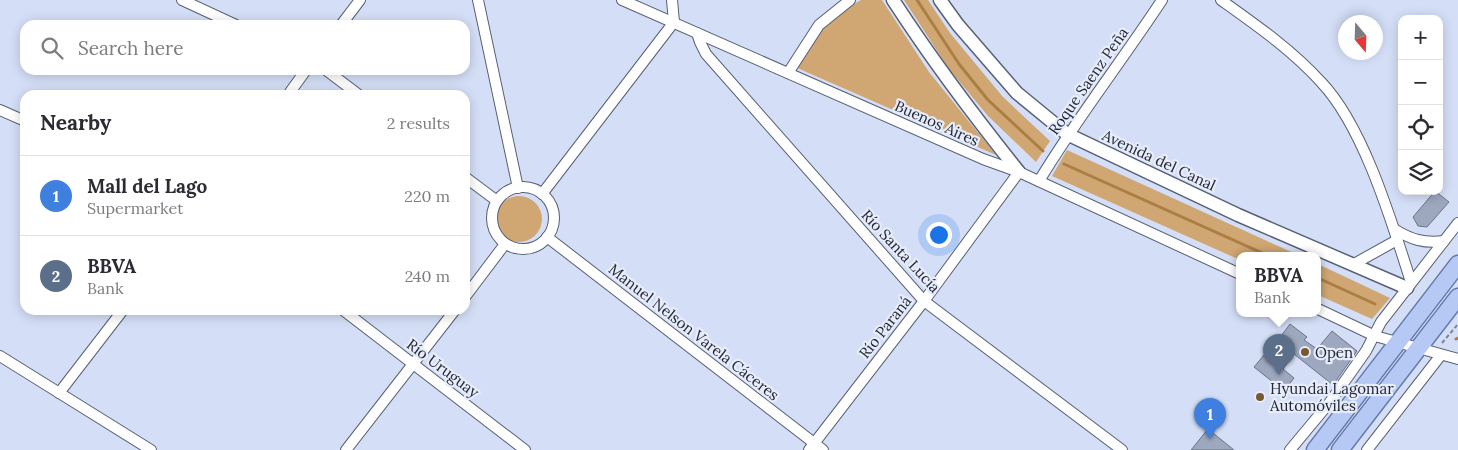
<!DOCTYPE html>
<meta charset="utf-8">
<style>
:root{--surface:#fff;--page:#f2f2f3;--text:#2b2b33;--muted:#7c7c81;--line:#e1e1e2;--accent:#b45309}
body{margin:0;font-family:Lora,serif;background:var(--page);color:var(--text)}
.controls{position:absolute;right:15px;top:15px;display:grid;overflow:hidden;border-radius:10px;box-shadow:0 2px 12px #0003}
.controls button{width:45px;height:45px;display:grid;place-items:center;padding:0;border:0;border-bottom:1px solid var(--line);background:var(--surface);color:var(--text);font:25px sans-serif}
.compass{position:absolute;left:1338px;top:15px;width:45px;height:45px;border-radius:50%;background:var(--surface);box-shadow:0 2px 12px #0003;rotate:161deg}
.you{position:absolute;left:938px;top:234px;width:18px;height:18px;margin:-12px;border:4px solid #fff;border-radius:50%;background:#1a73e8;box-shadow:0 0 0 8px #1a73e833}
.badge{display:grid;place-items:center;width:32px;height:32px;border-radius:50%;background:var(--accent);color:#fff;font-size:16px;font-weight:700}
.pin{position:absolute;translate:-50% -41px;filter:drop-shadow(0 1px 2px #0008)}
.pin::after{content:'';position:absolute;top:26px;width:18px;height:15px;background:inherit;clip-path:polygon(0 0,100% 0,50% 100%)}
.popup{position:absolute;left:1236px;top:252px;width:85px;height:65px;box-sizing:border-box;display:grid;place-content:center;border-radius:10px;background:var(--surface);filter:drop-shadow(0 1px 4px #0005);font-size:16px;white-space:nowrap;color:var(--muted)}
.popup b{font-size:19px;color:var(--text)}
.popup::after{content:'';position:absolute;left:50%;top:100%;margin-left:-10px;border:10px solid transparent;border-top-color:var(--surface)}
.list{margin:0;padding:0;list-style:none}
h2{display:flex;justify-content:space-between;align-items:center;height:65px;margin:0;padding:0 20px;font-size:21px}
h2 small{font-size:16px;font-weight:400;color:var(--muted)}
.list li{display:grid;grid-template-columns:32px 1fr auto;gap:15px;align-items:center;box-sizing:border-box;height:80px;padding:0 20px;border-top:1px solid var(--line)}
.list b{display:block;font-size:19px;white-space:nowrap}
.list p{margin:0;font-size:16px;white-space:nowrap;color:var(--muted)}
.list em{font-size:16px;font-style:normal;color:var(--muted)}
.icon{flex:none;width:28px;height:28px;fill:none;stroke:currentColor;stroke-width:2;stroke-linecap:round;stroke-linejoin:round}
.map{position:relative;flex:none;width:1458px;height:450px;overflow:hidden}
.search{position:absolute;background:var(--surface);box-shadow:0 2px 12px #0003;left:20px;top:20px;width:450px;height:55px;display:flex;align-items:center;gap:12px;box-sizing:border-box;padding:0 18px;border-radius:15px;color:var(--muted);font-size:19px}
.panel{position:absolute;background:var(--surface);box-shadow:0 2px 12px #0003;left:20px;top:90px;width:450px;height:225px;border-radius:15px}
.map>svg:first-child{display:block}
.green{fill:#d0a672}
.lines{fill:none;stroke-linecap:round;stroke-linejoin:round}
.stream{stroke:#ab7e44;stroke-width:3}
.building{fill:#9da7be;stroke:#6b7489}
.minor-casing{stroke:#576074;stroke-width:12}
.tertiary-casing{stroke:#576074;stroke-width:15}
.primary-casing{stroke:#6379ab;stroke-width:19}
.path{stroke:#7d8495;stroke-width:2;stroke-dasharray:4 2.5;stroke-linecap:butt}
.minor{stroke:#fff;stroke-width:10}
.tertiary{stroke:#fff;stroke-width:12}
.primary{stroke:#b6c9f4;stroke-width:16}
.poi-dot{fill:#7a5930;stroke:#e6ecfb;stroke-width:2}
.labels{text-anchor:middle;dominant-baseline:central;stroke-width:4.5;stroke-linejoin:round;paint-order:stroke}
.street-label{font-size:15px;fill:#232730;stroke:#e6ecfb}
.poi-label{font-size:15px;fill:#232730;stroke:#e6ecfb;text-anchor:start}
</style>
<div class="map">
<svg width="1458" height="450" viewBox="0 0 1458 450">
<rect width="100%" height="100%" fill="#d4dff7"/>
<!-- green -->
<g class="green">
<polygon points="861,0 882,0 929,72 996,155 795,67 823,22"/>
<polygon points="904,0 928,0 950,33 1003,97 1050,141 1036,162 988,116 949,69"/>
<polygon points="1067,150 1300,256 1240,256 1240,260 1052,176"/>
<circle cx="519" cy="219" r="23"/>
<polygon points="1318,264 1390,298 1372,319 1318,295"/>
</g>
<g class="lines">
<!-- stream -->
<g class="stream">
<polyline points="917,0 959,64 988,100 1043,151"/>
<polyline points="1064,164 1269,256"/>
<polyline points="1318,278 1375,304"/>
<polyline points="1456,339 1458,338"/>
</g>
</g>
<!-- building -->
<g class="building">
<polygon points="1435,191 1449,202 1427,227 1418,226 1413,217"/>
<polygon points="1290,324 1307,337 1304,340 1317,349 1332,331 1357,351 1333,385 1294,354 1283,369 1294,378 1284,391 1254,367 1264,355 1266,356"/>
<polygon points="1208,429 1234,450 1191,450"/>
</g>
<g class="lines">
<!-- minor casing -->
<g class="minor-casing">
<g id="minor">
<polyline points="182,0 236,25"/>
<polyline points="478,0 518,188"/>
<polyline points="622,0 983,159 1019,172 1240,274"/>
<path d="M1221 0C1256 25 1292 50 1321 82 1364 127 1392 223 1411 282"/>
<polyline points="341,25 360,0"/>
<polyline points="697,33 700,42 706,54 924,301 1122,450"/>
<polyline points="326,70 359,95"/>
<polyline points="788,73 819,25 850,0"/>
<polyline points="288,95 306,70"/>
<polyline points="0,110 25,121"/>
<polyline points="465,177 497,201"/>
<path d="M1039 181C1077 118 1122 61 1162 0"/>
<circle cx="523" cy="218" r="31"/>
<polyline points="542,194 674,22 672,0"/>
<path d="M1394 229C1410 239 1424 244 1444 241"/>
<polyline points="547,237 823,450"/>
<polyline points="1354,264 1397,240"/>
<polyline points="465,297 505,244"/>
<polyline points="1318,309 1375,336 1458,359"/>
<polyline points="343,310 525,450"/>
<polyline points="0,356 151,450"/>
<polyline points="59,393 123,310"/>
<polyline points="346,450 455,310"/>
<polyline points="809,450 924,301 1019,172"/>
<polyline points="1290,450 1330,402 1366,351 1381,322 1458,223"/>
<polyline points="1367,450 1441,355"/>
</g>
</g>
<!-- tertiary casing -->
<g class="tertiary-casing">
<g id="tertiary">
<path d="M893 0C932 60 974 116 1019 172"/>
<polyline points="940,0 958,25 1017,93 1067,134 1238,215 1407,288"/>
</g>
</g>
<!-- primary casing -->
<g class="primary-casing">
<g id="primary">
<polyline points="1315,450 1458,264"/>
<polyline points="1340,450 1458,297"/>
</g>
</g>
<!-- path -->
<polyline class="path" points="1442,343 1458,324"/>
<!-- minor -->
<use href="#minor" class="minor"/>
<!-- tertiary -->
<use href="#tertiary" class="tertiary"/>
<!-- primary -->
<use href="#primary" class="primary"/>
</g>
<!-- markers -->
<g class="poi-dot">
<circle cx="1305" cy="352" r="5"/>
<circle cx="1260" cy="397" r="5"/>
</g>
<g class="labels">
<!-- street labels -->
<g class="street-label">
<text transform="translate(1088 81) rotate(-55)">Roque Saenz Peña</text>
<text transform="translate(937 123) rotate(24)">Buenos Aires</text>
<text transform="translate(1159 160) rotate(25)">Avenida del Canal</text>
<text transform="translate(901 251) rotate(47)">Río Santa Lucía</text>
<text transform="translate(885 327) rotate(-52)">Río Paraná</text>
<text transform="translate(694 332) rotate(38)">Manuel Nelson Varela Cáceres</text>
<text transform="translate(443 368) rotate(37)">Río Uruguay</text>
</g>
<!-- poi labels -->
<g class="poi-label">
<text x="1315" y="352">Open</text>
<text x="1270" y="388">Hyundai Lagomar<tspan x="1270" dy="17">Automóviles</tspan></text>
</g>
</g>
</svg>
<div class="controls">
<button>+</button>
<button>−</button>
<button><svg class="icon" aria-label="locate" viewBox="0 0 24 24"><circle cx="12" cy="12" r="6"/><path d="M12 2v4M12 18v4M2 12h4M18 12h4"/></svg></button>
<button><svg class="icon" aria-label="layers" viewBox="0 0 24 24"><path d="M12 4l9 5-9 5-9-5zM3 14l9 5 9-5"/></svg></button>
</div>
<svg class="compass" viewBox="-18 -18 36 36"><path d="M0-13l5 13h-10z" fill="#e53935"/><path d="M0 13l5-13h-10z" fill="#7c7c81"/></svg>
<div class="you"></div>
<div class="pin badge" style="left:1210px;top:439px;background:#3f7fe0">1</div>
<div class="pin badge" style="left:1279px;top:375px;background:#5c6f8a">2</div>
<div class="popup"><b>BBVA</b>Bank</div>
<div class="search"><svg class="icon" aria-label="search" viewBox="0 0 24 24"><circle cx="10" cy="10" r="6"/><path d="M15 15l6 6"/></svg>Search here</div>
<section class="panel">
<h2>Nearby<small>2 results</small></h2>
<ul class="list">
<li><span class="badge" style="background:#3f7fe0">1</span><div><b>Mall del Lago</b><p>Supermarket</p></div><em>220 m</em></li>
<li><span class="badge" style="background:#5c6f8a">2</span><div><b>BBVA</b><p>Bank</p></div><em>240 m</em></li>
</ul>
</section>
</div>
